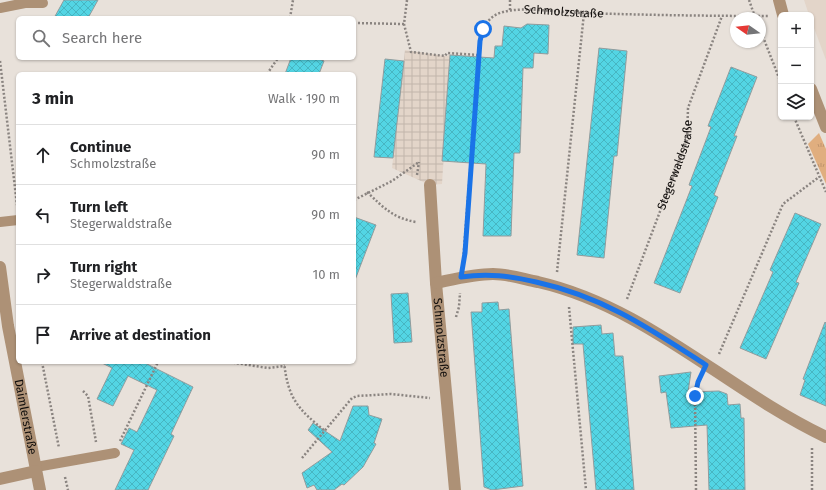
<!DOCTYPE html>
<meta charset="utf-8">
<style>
:root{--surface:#fff;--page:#f2f2f2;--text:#202124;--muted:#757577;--line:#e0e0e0}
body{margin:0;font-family:"Fira Sans",sans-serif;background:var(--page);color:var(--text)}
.controls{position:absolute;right:12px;top:12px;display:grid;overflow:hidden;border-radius:6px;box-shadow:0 1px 3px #0004}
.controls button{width:36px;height:36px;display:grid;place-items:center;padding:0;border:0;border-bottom:1px solid var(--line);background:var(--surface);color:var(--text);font:20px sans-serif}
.compass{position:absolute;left:730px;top:12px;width:36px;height:36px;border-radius:50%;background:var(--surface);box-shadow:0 1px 3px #0004;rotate:284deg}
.stop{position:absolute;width:12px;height:12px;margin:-9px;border:3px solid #1a73e8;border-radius:50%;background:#fff}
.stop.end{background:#1a73e8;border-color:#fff;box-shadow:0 1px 4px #0008}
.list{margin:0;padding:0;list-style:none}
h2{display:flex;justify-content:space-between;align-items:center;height:52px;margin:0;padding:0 16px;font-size:17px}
h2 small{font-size:13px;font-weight:400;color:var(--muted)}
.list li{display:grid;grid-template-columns:26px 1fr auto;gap:12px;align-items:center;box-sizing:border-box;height:60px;padding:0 16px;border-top:1px solid var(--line)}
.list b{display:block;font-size:15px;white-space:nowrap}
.list p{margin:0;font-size:13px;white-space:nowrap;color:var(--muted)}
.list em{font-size:13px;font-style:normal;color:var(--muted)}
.icon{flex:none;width:22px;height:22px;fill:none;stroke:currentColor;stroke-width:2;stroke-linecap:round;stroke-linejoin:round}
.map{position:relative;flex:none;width:826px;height:490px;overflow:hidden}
.search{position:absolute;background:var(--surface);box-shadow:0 1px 3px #0004;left:16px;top:16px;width:340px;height:44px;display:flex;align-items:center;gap:10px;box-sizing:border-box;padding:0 14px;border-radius:6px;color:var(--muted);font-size:15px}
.panel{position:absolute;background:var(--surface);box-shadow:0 1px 3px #0004;left:16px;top:72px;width:340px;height:292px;border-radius:6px}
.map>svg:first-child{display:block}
.built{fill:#e3d5c9}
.industrial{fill:url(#industrial-grid)}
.grass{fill:url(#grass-tufts)}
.building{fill:url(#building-cross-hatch);stroke:#919c9d}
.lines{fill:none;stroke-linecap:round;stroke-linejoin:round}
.path{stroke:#8a8480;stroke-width:2.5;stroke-dasharray:2 2;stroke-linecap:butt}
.lane{stroke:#ad9176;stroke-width:10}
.street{stroke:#ad9176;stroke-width:12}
.route{stroke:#1a73e8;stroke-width:5}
.labels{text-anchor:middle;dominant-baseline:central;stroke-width:3;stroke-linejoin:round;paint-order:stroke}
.street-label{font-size:12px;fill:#120f0d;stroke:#e8e1da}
</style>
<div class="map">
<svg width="826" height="490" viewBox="0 0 826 490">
<defs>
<pattern id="industrial-grid" width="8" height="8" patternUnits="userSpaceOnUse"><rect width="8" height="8" fill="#e3d5c9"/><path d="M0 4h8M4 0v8" fill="none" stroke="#c2b6ab"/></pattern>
<pattern id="grass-tufts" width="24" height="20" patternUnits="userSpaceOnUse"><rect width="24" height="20" fill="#e0ae7f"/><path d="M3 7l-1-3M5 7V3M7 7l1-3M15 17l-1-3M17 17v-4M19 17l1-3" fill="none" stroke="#bf946d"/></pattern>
<pattern id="building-cross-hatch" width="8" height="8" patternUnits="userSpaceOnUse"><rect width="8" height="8" fill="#53d5e4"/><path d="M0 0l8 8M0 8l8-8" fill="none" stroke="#47b6c2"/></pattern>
</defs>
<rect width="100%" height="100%" fill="#e8e1da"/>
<!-- built -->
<polygon class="built" points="804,0 826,0 826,60 811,20 811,15 809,15"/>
<!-- industrial -->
<polygon class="industrial" points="405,50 445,56 450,55 442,184 430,185 392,168"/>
<!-- grass -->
<polygon class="grass" points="819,133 826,149 826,184 808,144"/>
<!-- building -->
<g class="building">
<polygon points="64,0 98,0 88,18 54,18"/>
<polygon points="527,24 549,25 548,54 534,53 533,68 523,68 520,153 514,153 511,236 483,236 486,164 442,161 450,55 494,58 495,46 502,46 504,26 521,28"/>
<polygon points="599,48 627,51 617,156 614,156 604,258 577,255"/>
<polygon points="291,58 316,58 324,61 319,74 285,74"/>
<polygon points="385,59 404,61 393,158 374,157"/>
<polygon points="731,67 757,77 734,136 737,136 714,195 718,197 680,293 654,283 692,186 689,185 711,127 708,126"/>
<polygon points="795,213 821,224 796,282 799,283 766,359 740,348 773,272 770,270"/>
<polygon points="354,217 376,225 355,280 354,280"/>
<polygon points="408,293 412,342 394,343 391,294"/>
<polygon points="498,302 499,310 509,309 523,486 492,490 484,487 471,312 482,312 482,303"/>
<polygon points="825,322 826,323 826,406 800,395 805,380 803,379"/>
<polygon points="601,325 602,334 613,333 615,356 623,356 634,490 596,490 583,344 573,344 573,327"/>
<polygon points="100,362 143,362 193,387 171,434 174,436 148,490 115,490 134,450 121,444 129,428 137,432 157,390 128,376 113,406 97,399 112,368"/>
<polygon points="691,372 688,392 719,391 727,394 728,405 740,404 741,418 744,418 745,490 709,490 707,425 671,428 666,392 661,393 659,376"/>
<polygon points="353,406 368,406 369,415 382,419 374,443 376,444 363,467 344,485 342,484 334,490 317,490 314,485 307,488 302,473 332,452 308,430 313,423 340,441"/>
</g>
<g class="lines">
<!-- path -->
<g class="path">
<polyline points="407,0 404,24 411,52 445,56 447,53 478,55"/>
<polyline points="510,0 510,11"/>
<polyline points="749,0 755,17"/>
<polyline points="290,18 293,0"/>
<polyline points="354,23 404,24"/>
<polyline points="760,29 781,83"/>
<polyline points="0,61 17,205"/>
<polyline points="267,74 278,58"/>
<polyline points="794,117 826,192"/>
<polyline points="417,175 419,162"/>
<path d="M367 192C384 208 393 218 416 222"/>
<polyline points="354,200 392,181 419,162"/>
<path id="s1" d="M463 262 480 41C483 27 488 16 503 12 525 6 562 13 585 13 646 15 708 16 769 16"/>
<polyline points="557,272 584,13"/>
<path id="s2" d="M627 299 687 140 688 108 722 16"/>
<polyline points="569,307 586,490"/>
<polyline points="456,317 459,307 460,293"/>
<polyline points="719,354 783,204 819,177"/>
<polyline points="42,362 59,448"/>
<polyline points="229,362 268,368 285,366"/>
<path d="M284 362C288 399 298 409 325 431"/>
<polyline points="83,391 88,396 96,442"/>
<polyline points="120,441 158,362"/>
<polyline points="302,458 352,398 357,396 391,394 430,398"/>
<polyline points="65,477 68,490"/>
<polyline points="696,490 695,396 700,378"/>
<polyline points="812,490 812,447"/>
</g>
<!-- lane -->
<g class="lane">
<polyline points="0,8 25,3 43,3"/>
<polyline points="0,222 18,220"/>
<polyline points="36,467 115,453"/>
</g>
<!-- street -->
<g class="street">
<polyline points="779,0 783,15"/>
<polyline points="811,89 826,127"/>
<path id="s3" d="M430 185 436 283 455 490"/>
<path id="s4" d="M0 267 8 326 40 490"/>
<path d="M436 283C455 279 474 274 493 274 508 274 523 279 538 282 647 307 727 390 826 437"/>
<polyline points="0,479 36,471"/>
</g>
</g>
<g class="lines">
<!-- route -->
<path class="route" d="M483 29 480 41 465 253 461 277C488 273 510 276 536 282 604 297 649 328 706 365L698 382 695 396"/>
</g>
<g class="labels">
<!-- street labels -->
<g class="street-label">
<text stroke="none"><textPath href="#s1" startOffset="322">Schmolzstraße</textPath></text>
<text stroke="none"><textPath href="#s2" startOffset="143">Stegerwaldstraße</textPath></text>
<text stroke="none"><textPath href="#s3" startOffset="153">Schmolzstraße</textPath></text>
<text stroke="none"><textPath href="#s4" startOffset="152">Daimlerstraße</textPath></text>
</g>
</g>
</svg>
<div class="controls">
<button>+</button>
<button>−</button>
<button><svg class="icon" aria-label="layers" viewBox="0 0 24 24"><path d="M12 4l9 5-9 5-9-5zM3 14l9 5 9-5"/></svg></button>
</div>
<svg class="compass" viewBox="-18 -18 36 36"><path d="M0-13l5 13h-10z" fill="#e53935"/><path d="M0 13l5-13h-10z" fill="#757577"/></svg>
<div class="stop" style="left:483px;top:29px"></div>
<div class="stop end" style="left:695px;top:396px"></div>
<div class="search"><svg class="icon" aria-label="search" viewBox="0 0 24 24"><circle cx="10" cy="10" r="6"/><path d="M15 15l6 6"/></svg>Search here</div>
<section class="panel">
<h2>3 min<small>Walk · 190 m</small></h2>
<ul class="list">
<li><svg class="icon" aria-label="ahead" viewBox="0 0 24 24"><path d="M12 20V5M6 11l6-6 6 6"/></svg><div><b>Continue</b><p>Schmolzstraße</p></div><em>90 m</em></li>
<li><svg class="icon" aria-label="left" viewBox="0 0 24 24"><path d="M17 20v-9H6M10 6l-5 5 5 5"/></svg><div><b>Turn left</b><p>Stegerwaldstraße</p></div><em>90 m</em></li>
<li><svg class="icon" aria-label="right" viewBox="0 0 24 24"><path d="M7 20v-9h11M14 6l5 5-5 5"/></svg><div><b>Turn right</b><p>Stegerwaldstraße</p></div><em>10 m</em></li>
<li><svg class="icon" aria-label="arrive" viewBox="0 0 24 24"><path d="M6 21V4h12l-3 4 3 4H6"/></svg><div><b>Arrive at destination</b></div></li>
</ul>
</section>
</div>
